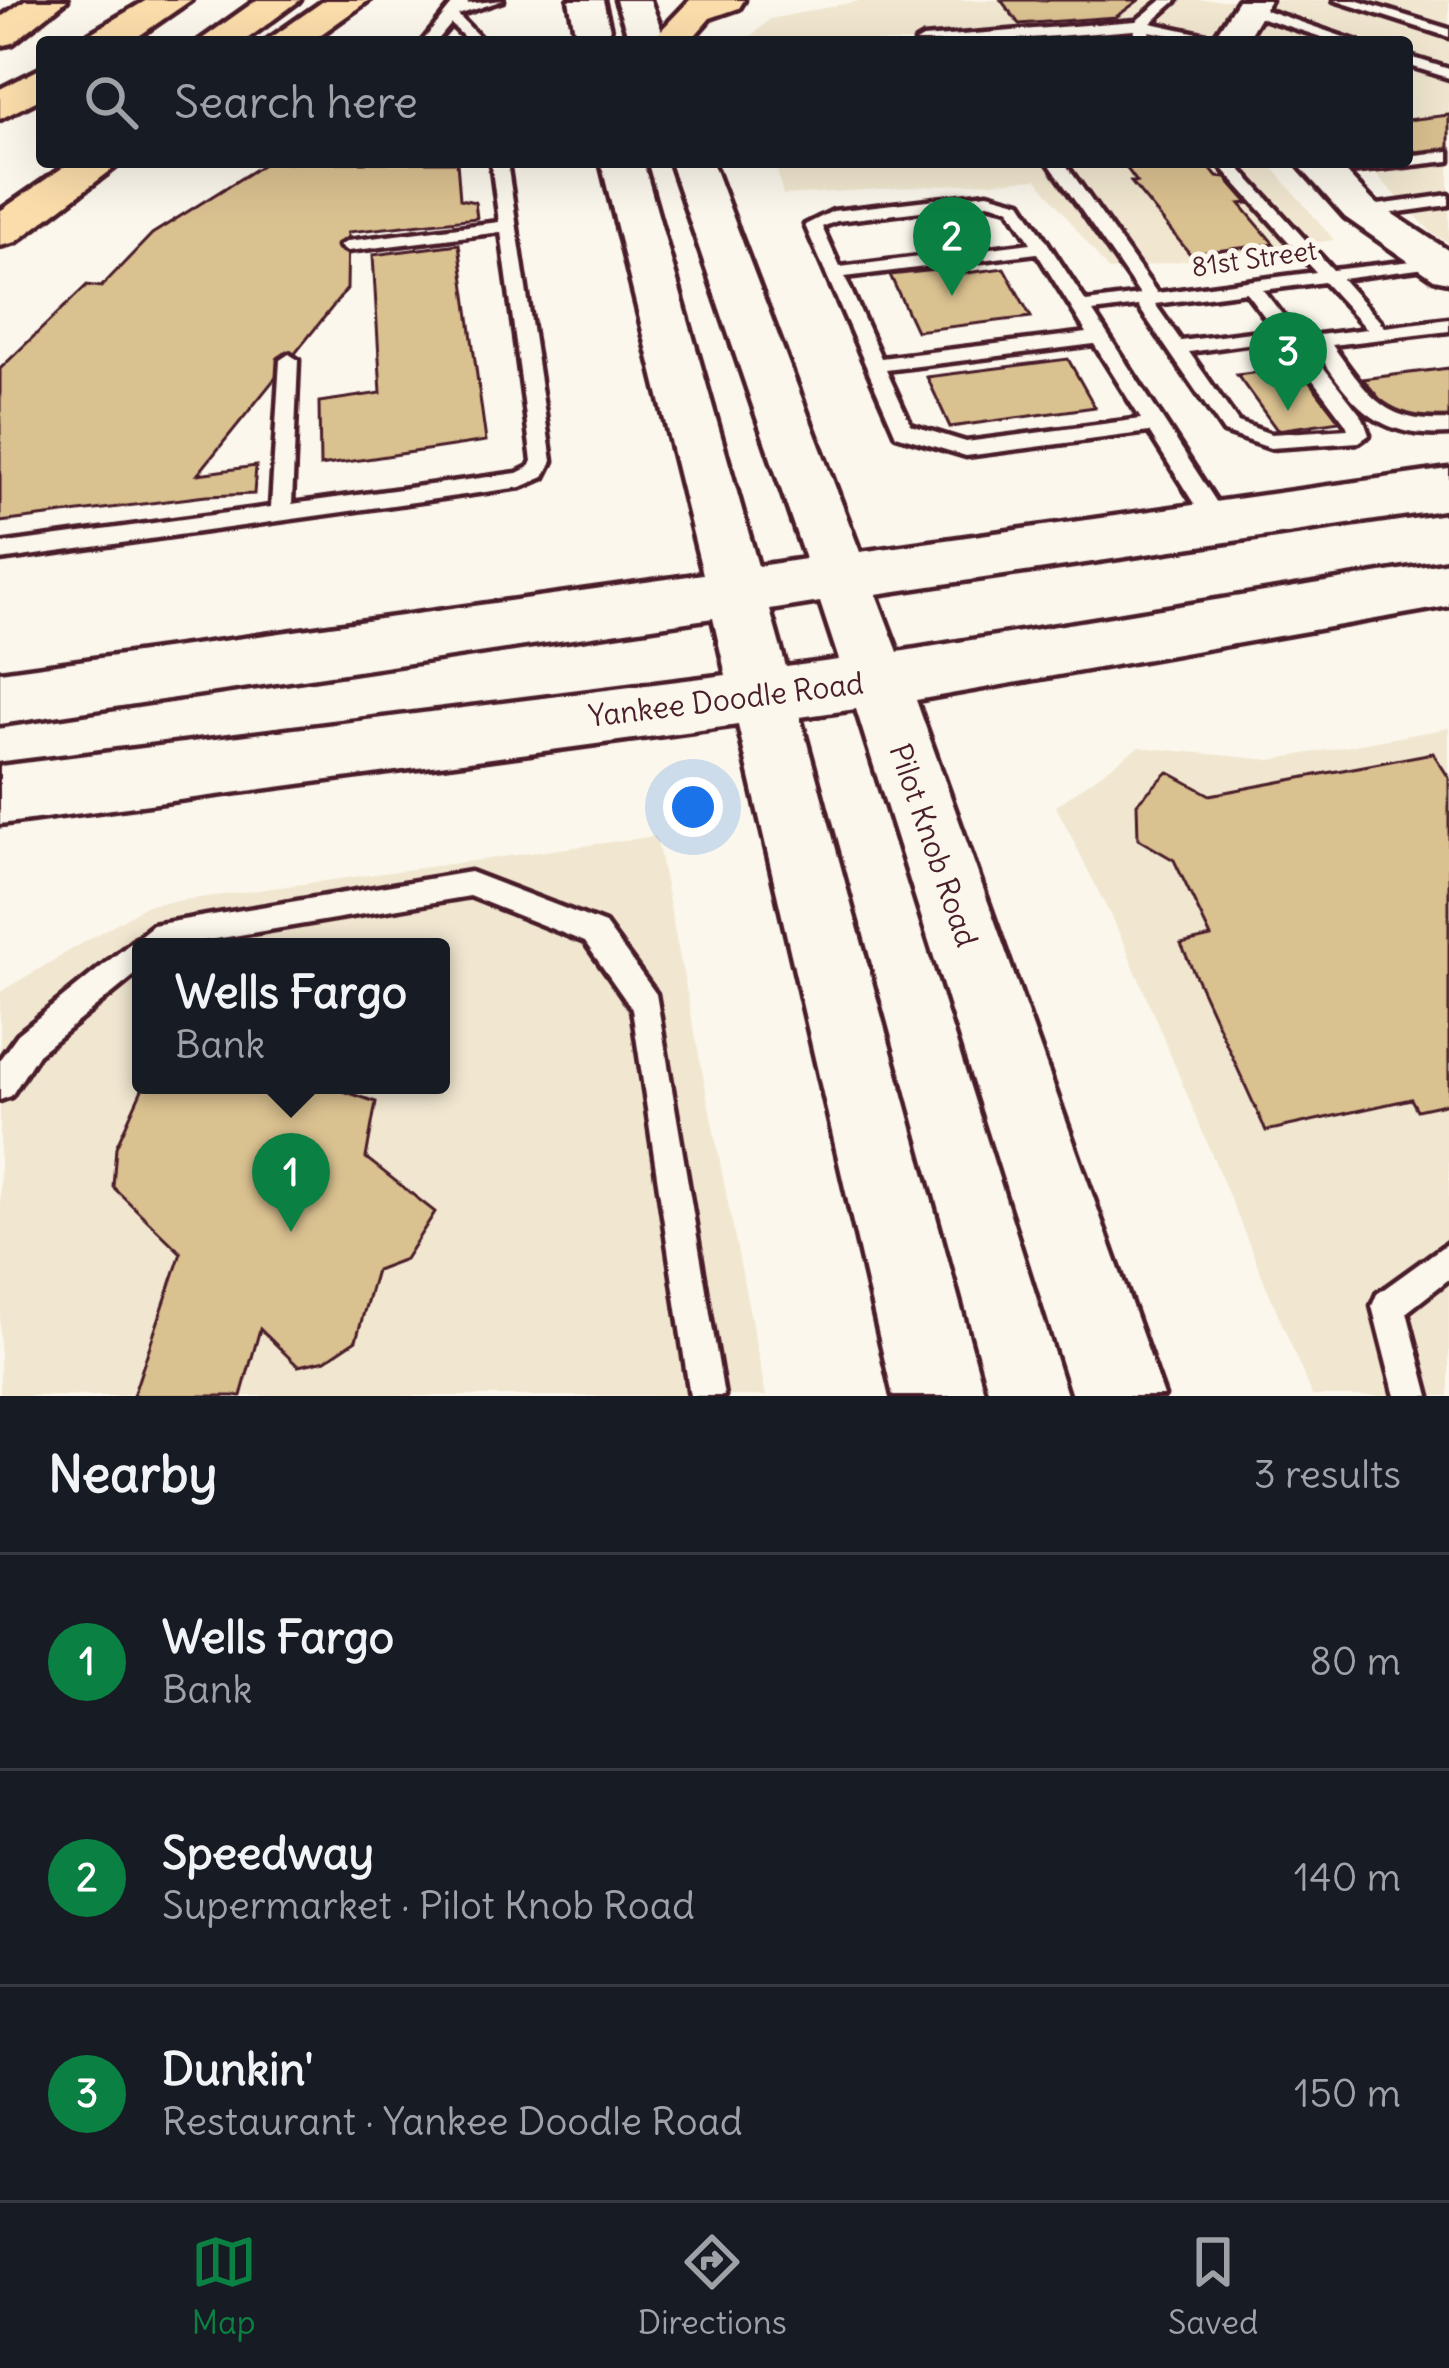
<!DOCTYPE html>
<meta charset="utf-8">
<style>
:root{--surface:#171b24;--page:#242831;--text:#f1f3f6;--muted:#9ea1a6;--line:#363941;--accent:#0b8043}
body{margin:0;font-family:Delius,sans-serif;background:var(--page);color:var(--text)}
.you{position:absolute;left:693px;top:807px;width:42px;height:42px;margin:-30px;border:9px solid #fff;border-radius:50%;background:#1a73e8;box-shadow:0 0 0 18px #1a73e833}
.badge{display:grid;place-items:center;width:78px;height:78px;border-radius:50%;background:var(--accent);color:#fff;font-size:39px;font-weight:700}
.pin{position:absolute;translate:-50% -99px;filter:drop-shadow(0 3px 6px #0008)}
.pin::after{content:'';position:absolute;top:63px;width:42px;height:36px;background:inherit;clip-path:polygon(0 0,100% 0,50% 100%)}
.popup{position:absolute;left:132px;top:938px;width:318px;height:156px;box-sizing:border-box;display:grid;place-content:center;border-radius:12px;background:var(--surface);filter:drop-shadow(0 3px 9px #0005);font-size:39px;white-space:nowrap;color:var(--muted)}
.popup b{font-size:45px;color:var(--text)}
.popup::after{content:'';position:absolute;left:50%;top:100%;margin-left:-24px;border:24px solid transparent;border-top-color:var(--surface)}
.list{margin:0;padding:0;list-style:none}
h2{display:flex;justify-content:space-between;align-items:center;height:156px;margin:0;padding:0 48px;font-size:51px}
h2 small{font-size:39px;font-weight:400;color:var(--muted)}
.list li{display:grid;grid-template-columns:78px 1fr auto;gap:36px;align-items:center;box-sizing:border-box;height:216px;padding:0 48px;border-top:3px solid var(--line)}
.list b{display:block;font-size:45px;white-space:nowrap}
.list p{margin:0;font-size:39px;white-space:nowrap;color:var(--muted)}
.list em{font-size:39px;font-style:normal;color:var(--muted)}
.icon{flex:none;width:66px;height:66px;fill:none;stroke:currentColor;stroke-width:2;stroke-linecap:round;stroke-linejoin:round}
.map{position:relative;flex:none;width:1449px;height:1396px;overflow:hidden}
.search{position:absolute;background:var(--surface);box-shadow:0 12px 48px #0002;left:36px;right:36px;top:36px;height:132px;display:flex;align-items:center;gap:30px;box-sizing:border-box;padding:0 42px;border-radius:12px;color:var(--muted);font-size:45px}
.sheet{height:804px;background:var(--surface)}
nav{display:flex;justify-content:space-around;align-items:center;box-sizing:border-box;height:168px;border-top:3px solid var(--line);background:var(--surface);font-size:33px;color:var(--muted)}
nav a{display:grid;justify-items:center;gap:6px}
nav .on{color:var(--accent)}
.map>svg:first-child{display:block}
.built{fill:#f1e7d0;fill-rule:evenodd}
.building{fill:#dac190;stroke:#4a1f2b;stroke-width:3}
.lines{fill:none;stroke-linecap:round;stroke-linejoin:round}
.service-casing{stroke:#4a1f2b;stroke-width:9}
.tertiary-casing{stroke:#4a1f2b;stroke-width:9}
.secondary-casing{stroke:#4a1f2b;stroke-width:9}
.motorway-casing{stroke:#4a1f2b;stroke-width:9}
.service{fill:#fbf7ec;fill-rule:evenodd}
.tertiary{fill:#fbf7ec;fill-rule:evenodd}
.secondary{fill:#fbf7ec;fill-rule:evenodd}
.motorway{fill:#fbddab;fill-rule:evenodd}
.labels{text-anchor:middle;dominant-baseline:central;stroke-width:10;stroke-linejoin:round;paint-order:stroke}
.far-street-label{font-size:27px;fill:#4a1f2b;stroke:#fbf7ec}
.street-label{font-size:30px;fill:#4a1f2b;stroke:#fbf7ec}
</style>
<div class="map">
<svg width="1449" height="1396" viewBox="0 0 1449 1396">
<rect width="100%" height="100%" fill="#fbf7ec"/>
<filter id="ink" filterUnits="userSpaceOnUse"><feTurbulence type="fractalNoise" baseFrequency=".00833" numOctaves="2"/><feDisplacementMap in="SourceGraphic" scale="24" xChannelSelector="R" yChannelSelector="G"/><feConvolveMatrix kernelMatrix="1 2 1 2 8 2 1 2 1" color-interpolation-filters="sRGB"/></filter>
<g filter="url(#ink)">
<!-- built -->
<g class="built">
<polygon points="864,0 1449,0 1449,243 1432,233 1364,162 1407,162 1407,42 745,42 770,19"/>
<polygon points="775,162 1268,162 1334,240 1109,271 1037,179 783,195"/>
<polygon points="1449,728 1449,1396 1312,1396 1124,943 1056,806 1138,747 1271,760"/>
<path d="M656 836 766 1396H0V992L147 905ZM141 947H441V1085H141Z"/>
</g>
<!-- building -->
<g class="building">
<polygon points="1001,0 1139,0 1116,17 1019,24"/>
<polygon points="1449,115 1449,151 1419,155 1407,144 1407,120"/>
<polygon points="267,162 457,162 460,199 475,202 477,218 348,232 347,289 198,474 256,466 254,494 206,496 0,522 0,369 87,285 101,287 152,234"/>
<polygon points="1122,162 1205,162 1217,177 1226,178 1248,203 1240,204 1274,244 1190,254 1131,182 1137,182"/>
<polygon points="977,205 986,220 930,227 922,211"/>
<polygon points="459,244 486,441 320,466 319,402 381,393 373,255"/>
<polygon points="955,268 958,274 1004,268 1031,317 916,331 890,275"/>
<polygon points="1068,359 1095,407 950,427 927,377"/>
<polygon points="1298,367 1340,421 1277,430 1237,375"/>
<polygon points="1449,368 1449,418 1401,425 1363,379"/>
<polygon points="1433,753 1449,778 1449,1103 1417,1110 1411,1099 1266,1131 1181,944 1211,937 1174,860 1138,839 1137,803 1168,772 1210,795"/>
<polygon points="144,1085 279,1085 291,1095 326,1085 376,1102 366,1158 435,1212 405,1259 376,1270 356,1340 326,1360 298,1366 260,1329 241,1396 133,1396 181,1253 113,1187 116,1147"/>
</g>
<g class="lines">
<!-- service casing -->
<g class="service-casing">
<g id="service">
<polygon points="456,0 470,0 467,4 503,0 458,15 484,42 469,42 451,24 436,42 422,42"/>
<polygon points="1162,0 1177,0 1151,23 1234,41 1210,42 1149,31 1152,42 1138,42 1134,30 976,42 916,42 923,38 1136,21"/>
<polygon points="1334,0 1355,0 1449,29 1449,37"/>
<polygon points="1241,5 1251,5 1358,42 1337,42 1241,11"/>
<polygon points="1407,56 1449,69 1449,78 1407,65"/>
<path d="M1449 151V161L1323 175 1315 170C1339 156 1379 162 1407 162V156Z"/>
<polygon points="491,162 507,162 552,461 544,477 521,487 0,560 0,544 271,507 280,360 289,354 298,360 292,504 517,473 529,467 532,461 501,232 348,251 339,246 348,241 499,222"/>
<path d="M1048 162H1064L1157 293 1316 272 1217 162H1234L1333 270 1439 258 1442 262 1433 267 1342 279 1385 327 1449 319V331L1332 345C1368 394 1383 424 1449 420V434C1371 439 1350 399 1310 341L1319 335 1367 329 1324 282 1263 290 1363 418 1369 435 1359 442 1270 448 1224 432 1138 306 1093 312 1226 517 1229 523 1226 529H1210L1149 432 966 456 896 435 805 225 833 211 988 193 1021 202 1086 302 1140 295ZM988 203 1009 208 1031 243 840 267 822 227 837 221ZM1037 253 1087 333 881 358 845 277ZM1246 292 1274 329 1181 341 1155 304ZM1282 339 1346 424 1348 429 1271 434 1238 422 1189 352ZM1094 344 1141 419 966 442 911 425 886 370Z"/>
<polygon points="1449,195 1449,205 1364,217 1356,212 1364,207"/>
<polygon points="470,872 605,924 656,994 724,1396 690,1396 632,1009 585,942 470,896 168,947 141,947 141,970 38,1054 11,1096 0,1100 0,1059 18,1034 153,925"/>
<polygon points="1449,1242 1449,1279 1407,1312 1429,1396 1395,1396 1372,1306 1377,1294"/>
</g>
</g>
<!-- tertiary casing -->
<g class="tertiary-casing">
<g id="tertiary">
<polygon points="1238,0 1270,0 1245,42 1211,42"/>
<polygon points="1296,162 1336,162 1373,201 1449,251 1449,282 1434,279 1345,217"/>
</g>
</g>
<!-- secondary casing -->
<g class="secondary-casing">
<g id="secondary">
<polygon points="569,0 603,0 613,42 577,42"/>
<polygon points="616,0 650,0 666,42 630,42"/>
<path d="M601 162H643L758 566 805 559 670 162H712L860 552 1449 469V509L876 594 898 652 1449 562V606L916 700 1164 1396H1072L856 709 800 717 985 1396H893L738 725 0 824V766L726 675 713 618 0 724V672L703 574ZM820 602 839 660 786 667 770 610Z"/>
</g>
</g>
<!-- motorway casing -->
<g class="motorway-casing">
<g id="motorway">
<polygon points="25,0 67,0 13,43 0,46 0,18"/>
<polygon points="147,0 191,0 130,42 84,42 89,34"/>
<polygon points="257,0 300,0 243,42 198,42"/>
<polygon points="325,0 369,0 310,42 265,42"/>
<polygon points="690,0 744,0 739,8 710,18 689,42 650,42"/>
<polygon points="42,68 42,98 0,119 0,89"/>
<polygon points="71,162 122,162 16,242 0,246 0,211"/>
</g>
</g>
<!-- service -->
<use href="#service" class="service"/>
<!-- tertiary -->
<use href="#tertiary" class="tertiary"/>
<!-- secondary -->
<use href="#secondary" class="secondary"/>
<!-- motorway -->
<use href="#motorway" class="motorway"/>
</g>
</g>
<g class="labels">
<!-- far-street labels -->
<g class="far-street-label">
<text transform="translate(1254 258) rotate(-8)">81st Street</text>
</g>
<!-- street labels -->
<g class="street-label">
<text transform="translate(726 699) rotate(-7)">Yankee Doodle Road</text>
<text transform="translate(934 845) rotate(71)">Pilot Knob Road</text>
</g>
</g>
</svg>
<div class="you"></div>
<div class="pin badge" style="left:291px;top:1232px">1</div>
<div class="popup"><b>Wells Fargo</b>Bank</div>
<div class="pin badge" style="left:952px;top:296px">2</div>
<div class="pin badge" style="left:1288px;top:411px">3</div>
<div class="search"><svg class="icon" aria-label="search" viewBox="0 0 24 24"><circle cx="10" cy="10" r="6"/><path d="M15 15l6 6"/></svg>Search here</div>
</div>
<section class="sheet">
<h2>Nearby<small>3 results</small></h2>
<ul class="list">
<li><span class="badge">1</span><div><b>Wells Fargo</b><p>Bank</p></div><em>80 m</em></li>
<li><span class="badge">2</span><div><b>Speedway</b><p>Supermarket · Pilot Knob Road</p></div><em>140 m</em></li>
<li><span class="badge">3</span><div><b>Dunkin'</b><p>Restaurant · Yankee Doodle Road</p></div><em>150 m</em></li>
</ul>
</section>
<nav>
<a class="on"><svg class="icon" aria-label="map" viewBox="0 0 24 24"><path d="M3 6l6-2 6 2 6-2v14l-6 2-6-2-6 2zM9 4v14M15 6v14"/></svg>Map</a>
<a><svg class="icon" aria-label="directions" viewBox="0 0 24 24"><path d="M12 3l9 9-9 9-9-9zM9 14v-3h6M13 9l2 2-2 2"/></svg>Directions</a>
<a><svg class="icon" aria-label="saved" viewBox="0 0 24 24"><path d="M7 4h10v16l-5-4-5 4z"/></svg>Saved</a>
</nav>
